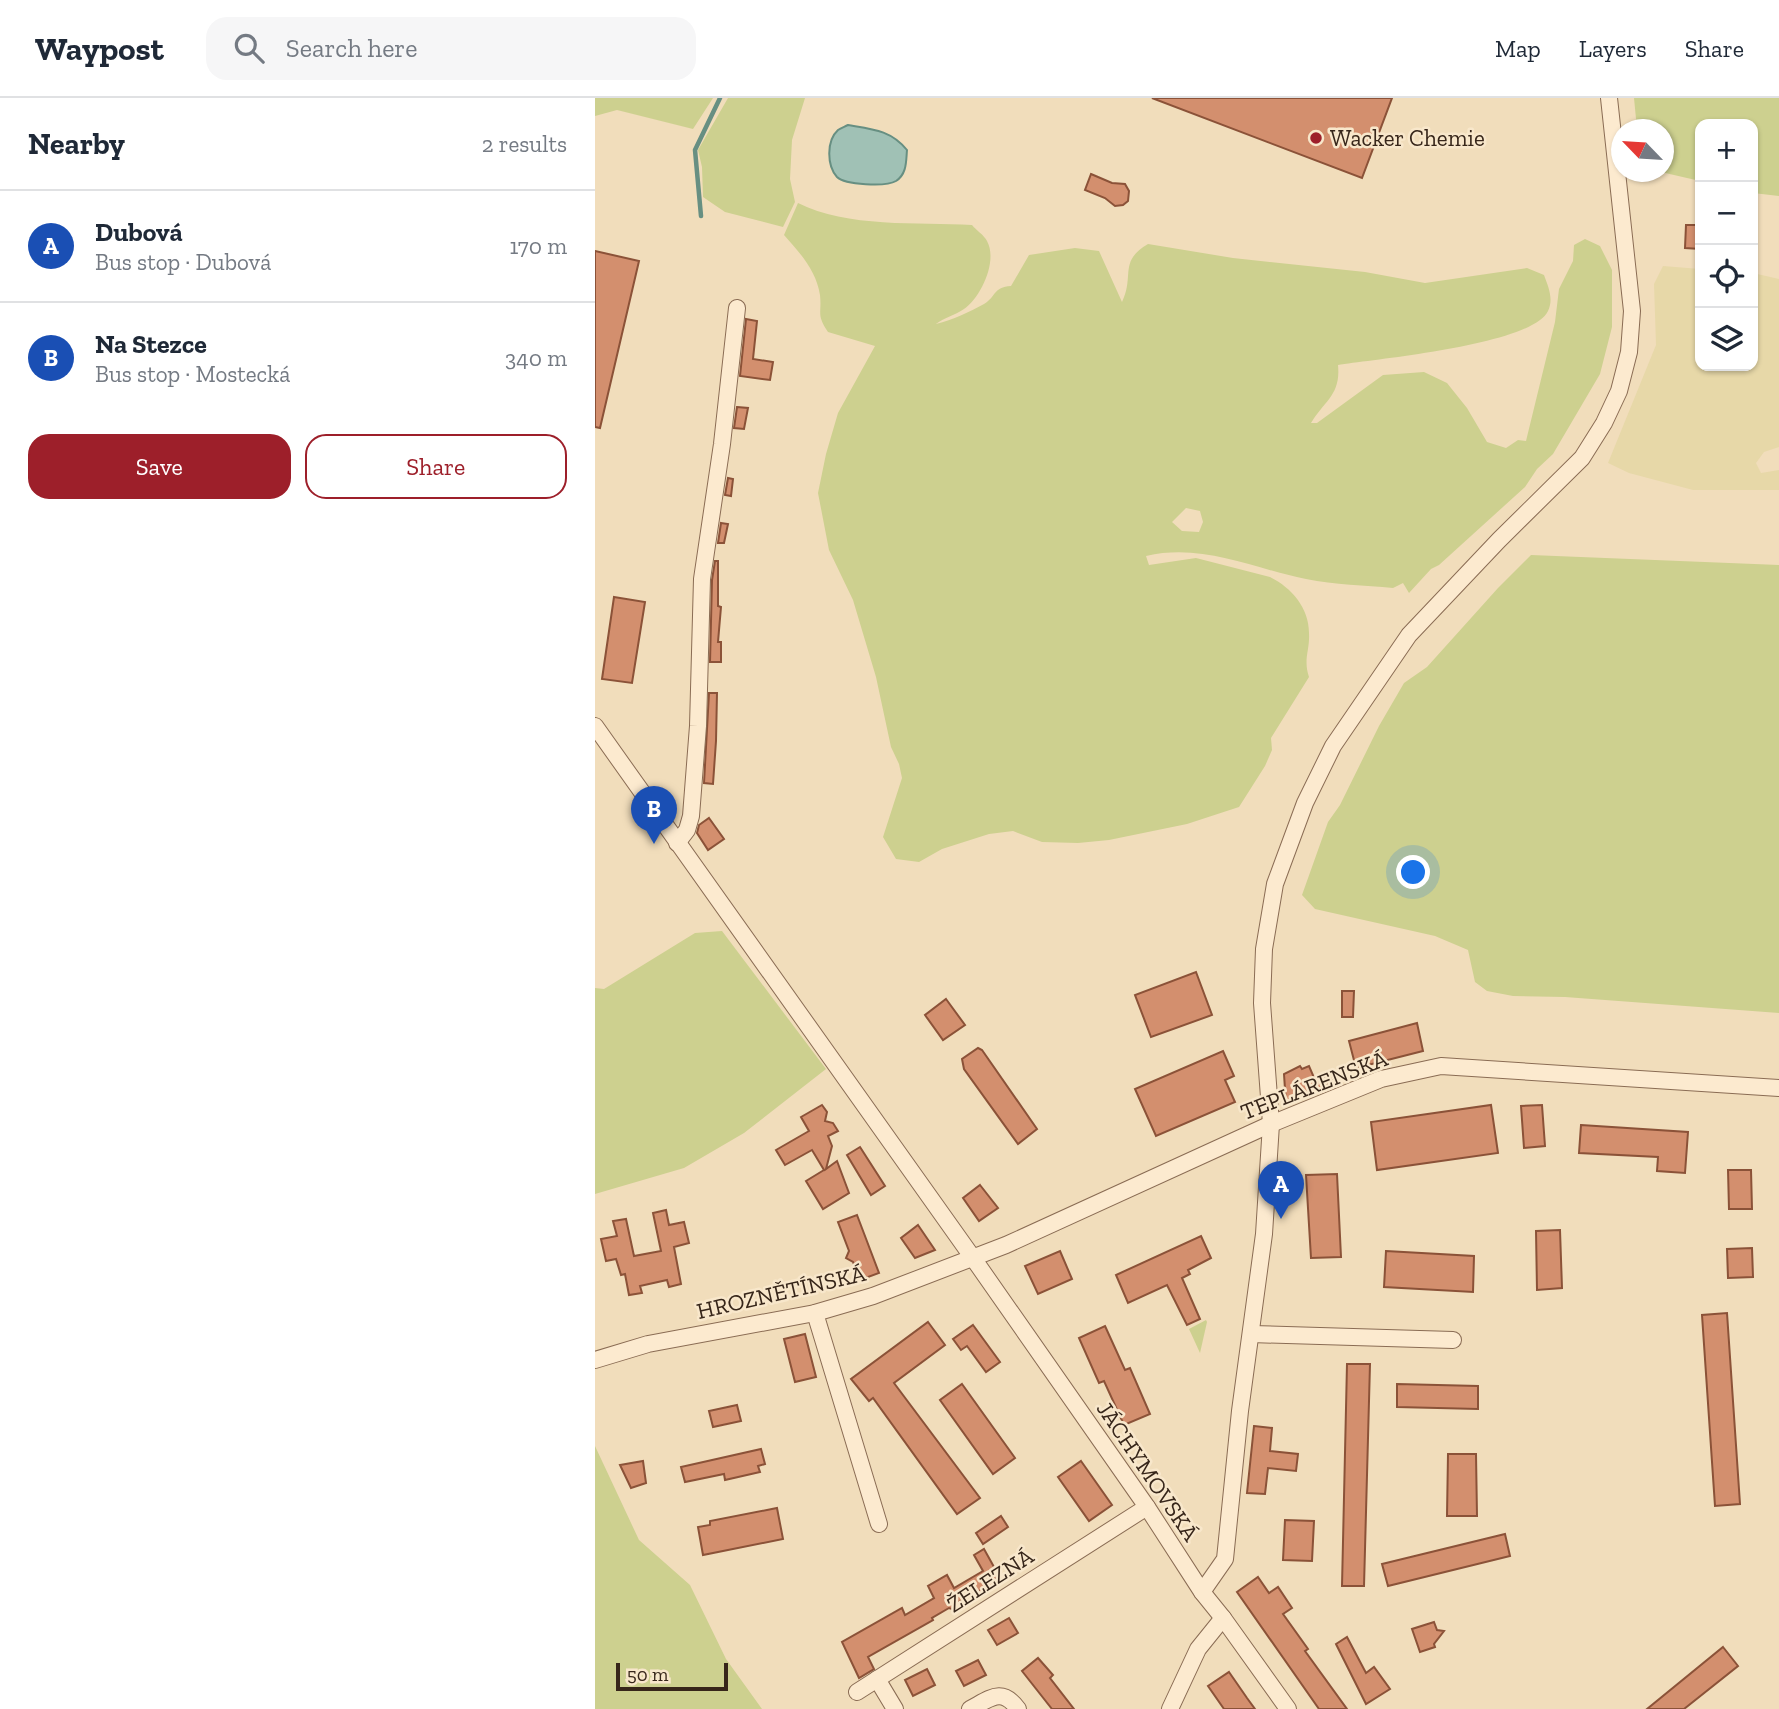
<!DOCTYPE html>
<meta charset="utf-8">
<style>
:root{--surface:#fff;--page:#f6f6f7;--text:#1f2937;--muted:#747a83;--line:#e0e1e3;--accent:#9d1f2a}
body{margin:0;font-family:"Zilla Slab",serif;background:var(--page);color:var(--text)}
.controls{position:absolute;right:21px;top:21px;display:grid;overflow:hidden;border-radius:14px;box-shadow:0 2px 5px #0004}
.controls button{width:63px;height:63px;display:grid;place-items:center;padding:0;border:0;border-bottom:2px solid var(--line);background:var(--surface);color:var(--text);font:35px sans-serif}
.compass{position:absolute;left:1016px;top:21px;width:63px;height:63px;border-radius:50%;background:var(--surface);box-shadow:0 2px 5px #0004;rotate:295deg}
.scale{position:absolute;left:21px;bottom:18px;width:112px;box-sizing:border-box;padding-left:7px;border:4px solid #37261a;border-top:0;font-size:19px;line-height:24px;white-space:nowrap;color:#37261a;-webkit-text-stroke:5px #f8e7cb;paint-order:stroke}
.you{position:absolute;left:819px;top:775px;width:24px;height:24px;margin:-18px;border:5px solid #fff;border-radius:50%;background:#1a73e8;box-shadow:0 0 0 10px #1a73e833}
.badge{display:grid;place-items:center;width:46px;height:46px;border-radius:50%;background:var(--accent);color:#fff;font-size:23px;font-weight:700}
.pin{position:absolute;translate:-50% -58px;filter:drop-shadow(0 2px 4px #0008)}
.pin::after{content:'';position:absolute;top:37px;width:24px;height:21px;background:inherit;clip-path:polygon(0 0,100% 0,50% 100%)}
.list{margin:0;padding:0;list-style:none}
h2{display:flex;justify-content:space-between;align-items:center;height:91px;margin:0;padding:0 28px;font-size:30px}
h2 small{font-size:23px;font-weight:400;color:var(--muted)}
.list li{display:grid;grid-template-columns:46px 1fr auto;gap:21px;align-items:center;box-sizing:border-box;height:112px;padding:0 28px;border-top:2px solid var(--line)}
.list b{display:block;font-size:26px;white-space:nowrap}
.list p{margin:0;font-size:23px;white-space:nowrap;color:var(--muted)}
.list em{font-size:23px;font-style:normal;color:var(--muted)}
.actions{display:flex;gap:14px;padding:21px 28px}
.actions a{flex:1;padding:16px 0;border:2px solid var(--accent);border-radius:21px;text-align:center;font-size:24px;color:var(--accent)}
.actions .main{background:var(--accent);color:#fff}
.icon{flex:none;width:38px;height:38px;fill:none;stroke:currentColor;stroke-width:2;stroke-linecap:round;stroke-linejoin:round}
.map{position:relative;flex:none;width:1184px;height:1611px;overflow:hidden}
header{display:flex;align-items:center;gap:42px;box-sizing:border-box;height:98px;padding:0 35px;background:var(--surface);border-bottom:2px solid var(--line)}
header strong{font-size:33px}
nav{display:flex;gap:38px;margin-inline-start:auto;font-size:24px}
.search{width:490px;height:63px;background:var(--page);display:flex;align-items:center;gap:18px;box-sizing:border-box;padding:0 24px;border-radius:21px;color:var(--muted);font-size:26px}
main{display:flex}
aside{flex:1;background:var(--surface)}
.map>svg:first-child{display:block}
.farmland{fill:#e7d8a8}
.green{fill:#cdd08f;fill-rule:evenodd}
.water{fill:#a0c1b5;stroke:#678f82;stroke-width:2}
.lines{fill:none;stroke-linecap:round;stroke-linejoin:round}
.stream{stroke:#678f82;stroke-width:4.5}
.building{fill:#d38f6e;stroke:#8b5238;stroke-width:2}
.minor-casing{stroke:#8a6c54;stroke-width:18}
.minor{stroke:#fceacf;stroke-width:16}
.poi-dot{fill:#9d1f2a;stroke:#f8e7cb;stroke-width:2.5}
.labels{text-anchor:middle;dominant-baseline:central;stroke-width:5;stroke-linejoin:round;paint-order:stroke}
.poi-label{font-size:23px;fill:#37261a;stroke:#f8e7cb;text-anchor:start}
.street-label{font-size:23px;fill:#37261a;stroke:#f8e7cb}
</style>
<header>
<strong>Waypost</strong>
<div class="search"><svg class="icon" aria-label="search" viewBox="0 0 24 24"><circle cx="10" cy="10" r="6"/><path d="M15 15l6 6"/></svg>Search here</div>
<nav><a>Map</a><a>Layers</a><a>Share</a></nav>
</header>
<main>
<aside>
<h2>Nearby<small>2 results</small></h2>
<ul class="list">
<li><span class="badge" style="background:#1a4fb4">A</span><div><b>Dubová</b><p>Bus stop · Dubová</p></div><em>170 m</em></li>
<li><span class="badge" style="background:#1a4fb4">B</span><div><b>Na Stezce</b><p>Bus stop · Mostecká</p></div><em>340 m</em></li>
</ul>
<div class="actions"><a class="main">Save</a><a>Share</a></div>
</aside>
<div class="map">
<svg width="1184" height="1611" viewBox="0 0 1184 1611">
<rect width="100%" height="100%" fill="#f1ddbb"/>
<!-- farmland -->
<polygon class="farmland" points="1068,168 1105,171 1105,268 1158,268 1158,175 1184,181 1184,349 1169,354 1161,365 1166,375 1184,372 1184,392 1098,392 1034,375 1013,365 1061,247 1059,186"/>
<!-- green -->
<g class="green">
<polygon points="0,0 118,0 98,31 22,12 0,18"/>
<polygon points="133,0 210,0 197,42 195,81 200,104 188,129 130,114 108,99 107,69 103,52"/>
<polygon points="1039,0 1184,0 1184,98 1158,95 1158,26 1105,26 1105,83 1066,74 1068,74 1068,32 1042,31"/>
<path d="M203 105C252 130 323 124 377 127 381 132 389 137 392 143 403 163 386 199 369 211 361 217 348 220 341 226 358 222 374 214 389 206 401 199 398 189 416 188L434 157 480 150 504 153 527 204C540 177 523 164 553 146L638 160 770 174 830 185 932 170 949 177C953 188 959 201 953 213 937 247 781 261 743 267 746 297 729 303 716 325H722L788 277 829 274 852 285 872 310 892 344 911 350 923 342 931 343 960 224 964 191 978 163 979 147 990 141 1005 148 1017 172V229L1005 276 958 356 942 371 930 389 844 467 836 471 814 495 808 485 798 490C770 487 740 487 711 481 656 470 608 445 551 458L554 467 601 460 675 479C697 490 714 510 714 535 715 553 708 561 714 579L676 640 677 652 670 668 644 709 592 726 514 742 483 745 447 744 418 733 394 736 347 751 324 764 301 761 288 739 307 680 304 666 296 649 281 579 258 502 234 452 223 395 231 356 243 315 280 248 233 234C221 216 227 216 225 197 221 172 205 155 189 137ZM591 410 605 413 608 424 604 434 587 433 577 424Z"/>
<polygon points="936,457 1184,467 1184,915 970,899 918,898 892,893 880,884 873,852 840,838 720,811 707,797 733,724 745,707 784,628 809,585 832,569 903,490"/>
<polygon points="127,833 231,971 149,1035 89,1070 0,1096 0,890 9,891 100,835"/>
<polygon points="611,1222 612,1224 605,1255 594,1231"/>
<polygon points="0,1348 44,1442 95,1487 131,1561 167,1611 0,1611"/>
</g>
<!-- water -->
<path class="water" d="M253 27C277 31 296 32 312 52 311 63 312 76 301 83 291 89 250 87 242 79 232 68 231 43 243 32 246 30 249 29 253 27Z"/>
<g class="lines">
<!-- stream -->
<polyline class="stream" points="106,118 100,52 125,0"/>
</g>
<!-- building -->
<g class="building">
<polygon points="557,0 797,0 767,80"/>
<polygon points="496,76 517,85 530,86 534,93 533,103 528,107 520,108 510,100 490,92"/>
<polygon points="1091,127 1105,127 1105,151 1090,150"/>
<polygon points="0,153 44,163 5,330 0,329"/>
<polygon points="151,221 162,223 158,261 178,264 175,282 145,278"/>
<polygon points="142,309 153,310 149,331 139,330"/>
<polygon points="133,380 138,381 136,398 130,397"/>
<polygon points="126,425 133,426 129,445 123,445"/>
<polygon points="120,463 123,463 123,508 126,509 123,544 126,544 126,564 115,564 117,482"/>
<polygon points="19,499 50,504 37,585 7,581"/>
<polygon points="114,595 122,595 121,643 118,686 109,685"/>
<polygon points="114,720 129,741 113,752 102,735 104,727"/>
<polygon points="601,874 617,917 556,939 540,897"/>
<polygon points="747,893 759,893 758,919 747,919"/>
<polygon points="351,901 370,927 348,942 330,917"/>
<polygon points="822,925 828,953 761,970 754,943"/>
<polygon points="383,950 387,952 442,1031 423,1046 369,971 367,961"/>
<polygon points="628,953 639,978 630,982 640,1004 561,1038 540,991"/>
<polygon points="705,968 707,971 714,968 720,982 746,975 724,993 691,1006 689,976"/>
<polygon points="227,1007 232,1014 230,1023 238,1025 243,1033 233,1038 237,1048 231,1071 242,1063 254,1095 228,1111 211,1083 229,1072 217,1052 190,1067 181,1052 214,1033 206,1019"/>
<polygon points="896,1007 903,1055 782,1072 776,1024"/>
<polygon points="947,1007 950,1048 929,1050 926,1008"/>
<polygon points="986,1027 1093,1034 1090,1075 1062,1073 1063,1059 984,1055"/>
<polygon points="265,1049 290,1088 276,1097 252,1057"/>
<polygon points="1133,1072 1156,1072 1157,1111 1134,1111"/>
<polygon points="742,1076 746,1159 716,1160 711,1077"/>
<polygon points="385,1087 403,1110 384,1123 368,1100"/>
<polygon points="71,1112 74,1127 89,1124 94,1145 79,1149 86,1186 74,1189 72,1182 45,1188 47,1195 34,1197 30,1176 26,1177 21,1161 11,1163 6,1141 22,1138 18,1123 31,1121 39,1158 66,1153 58,1115"/>
<polygon points="262,1117 284,1175 265,1182 258,1164 251,1160 254,1153 243,1124"/>
<polygon points="323,1127 340,1152 320,1160 306,1140"/>
<polygon points="965,1132 967,1190 942,1192 941,1133"/>
<polygon points="606,1138 616,1160 593,1172 595,1176 587,1180 605,1221 592,1227 572,1187 533,1205 521,1177"/>
<polygon points="1157,1150 1158,1179 1133,1180 1132,1151"/>
<polygon points="465,1153 477,1181 443,1196 430,1168"/>
<polygon points="791,1153 879,1158 878,1194 789,1189"/>
<polygon points="1132,1215 1145,1406 1120,1408 1107,1217"/>
<polygon points="333,1224 350,1247 299,1285 385,1400 362,1416 278,1300 274,1303 256,1281"/>
<polygon points="378,1227 405,1264 391,1274 372,1248 366,1252 358,1241"/>
<polygon points="510,1228 530,1272 535,1270 555,1316 529,1327 509,1283 504,1285 484,1240"/>
<polygon points="210,1236 221,1279 200,1284 189,1241"/>
<polygon points="752,1266 775,1266 769,1488 747,1488"/>
<polygon points="367,1286 420,1360 398,1376 345,1302"/>
<polygon points="802,1286 883,1288 883,1311 802,1309"/>
<polygon points="142,1307 146,1323 118,1329 114,1313"/>
<polygon points="659,1328 677,1330 675,1353 703,1356 701,1373 673,1370 670,1396 652,1395"/>
<polygon points="166,1351 170,1366 163,1368 165,1374 130,1382 129,1376 90,1384 86,1369"/>
<polygon points="853,1356 881,1356 882,1418 852,1418"/>
<polygon points="48,1363 51,1385 36,1390 25,1367"/>
<polygon points="486,1363 517,1407 494,1423 463,1379"/>
<polygon points="182,1410 188,1441 108,1457 103,1429 115,1427 115,1423"/>
<polygon points="406,1418 413,1429 388,1446 381,1435"/>
<polygon points="690,1422 719,1423 717,1463 688,1462"/>
<polygon points="910,1436 915,1458 793,1488 787,1466"/>
<polygon points="389,1451 404,1478 401,1480 404,1485 385,1496 384,1493 362,1505 360,1512 354,1510 337,1520 338,1522 273,1559 279,1571 264,1580 247,1544 307,1510 310,1517 339,1500 333,1488 352,1477 359,1490 388,1473 379,1457"/>
<polygon points="663,1479 674,1495 683,1489 697,1510 688,1516 713,1551 710,1553 752,1611 724,1611 642,1494"/>
<polygon points="414,1520 423,1535 402,1547 393,1532"/>
<polygon points="839,1524 842,1532 849,1533 839,1546 840,1549 825,1554 817,1531"/>
<polygon points="752,1539 771,1575 779,1569 795,1591 771,1606 741,1546"/>
<polygon points="1128,1549 1143,1568 1089,1611 1052,1611"/>
<polygon points="443,1560 458,1577 455,1580 479,1611 457,1611 427,1573"/>
<polygon points="383,1562 391,1577 369,1588 361,1573"/>
<polygon points="332,1571 340,1587 318,1598 310,1582"/>
<polygon points="634,1574 652,1600 660,1611 629,1611 613,1588"/>
</g>
<g class="lines">
<!-- minor casing -->
<g class="minor-casing">
<g id="minor">
<polyline points="0,628 378,1160 552,1409 607,1494 628,1520 693,1611"/>
<polyline points="82,745 92,732 96,718 103,628 107,481 127,346 142,210"/>
<polyline points="220,1215 284,1426"/>
<polyline points="656,1236 858,1242"/>
<polyline points="0,1262 53,1246 220,1215 278,1198 411,1147 676,1026 786,981 846,968 1184,990"/>
<polyline points="607,1494 630,1461 645,1313 669,1136 676,1026 667,905 669,851 680,786 710,705 738,648 814,537 904,442 987,360 1009,325 1024,293 1034,254 1037,213 1014,0"/>
<polyline points="282,1581 300,1611"/>
<polyline points="262,1594 552,1409"/>
<path d="M375 1611C396 1600 407 1589 423 1611"/>
<polyline points="575,1611 603,1551 628,1520"/>
</g>
</g>
<!-- minor -->
<use href="#minor" class="minor"/>
</g>
<!-- markers -->
<circle class="poi-dot" cx="721" cy="40" r="7"/>
<g class="labels">
<!-- poi labels -->
<g class="poi-label">
<text x="735" y="40">Wacker Chemie</text>
</g>
<!-- street labels -->
<g class="street-label">
<text transform="translate(719 987) rotate(-21)">TEPLÁRENSKÁ</text>
<text transform="translate(186 1194) rotate(-13)">HROZNĚTÍNSKÁ</text>
<text transform="translate(553 1373) rotate(56)">JÁCHYMOVSKÁ</text>
<text transform="translate(395 1482) rotate(-33)">ŽELEZNÁ</text>
</g>
</g>
</svg>
<div class="controls">
<button>+</button>
<button>−</button>
<button><svg class="icon" aria-label="locate" viewBox="0 0 24 24"><circle cx="12" cy="12" r="6"/><path d="M12 2v4M12 18v4M2 12h4M18 12h4"/></svg></button>
<button><svg class="icon" aria-label="layers" viewBox="0 0 24 24"><path d="M12 4l9 5-9 5-9-5zM3 14l9 5 9-5"/></svg></button>
</div>
<svg class="compass" viewBox="-18 -18 36 36"><path d="M0-13l5 13h-10z" fill="#e53935"/><path d="M0 13l5-13h-10z" fill="#747a83"/></svg>
<div class="scale">50 m</div>
<div class="you"></div>
<div class="pin badge" style="left:686px;top:1121px;background:#1a4fb4">A</div>
<div class="pin badge" style="left:59px;top:746px;background:#1a4fb4">B</div>
</div>
</main>
